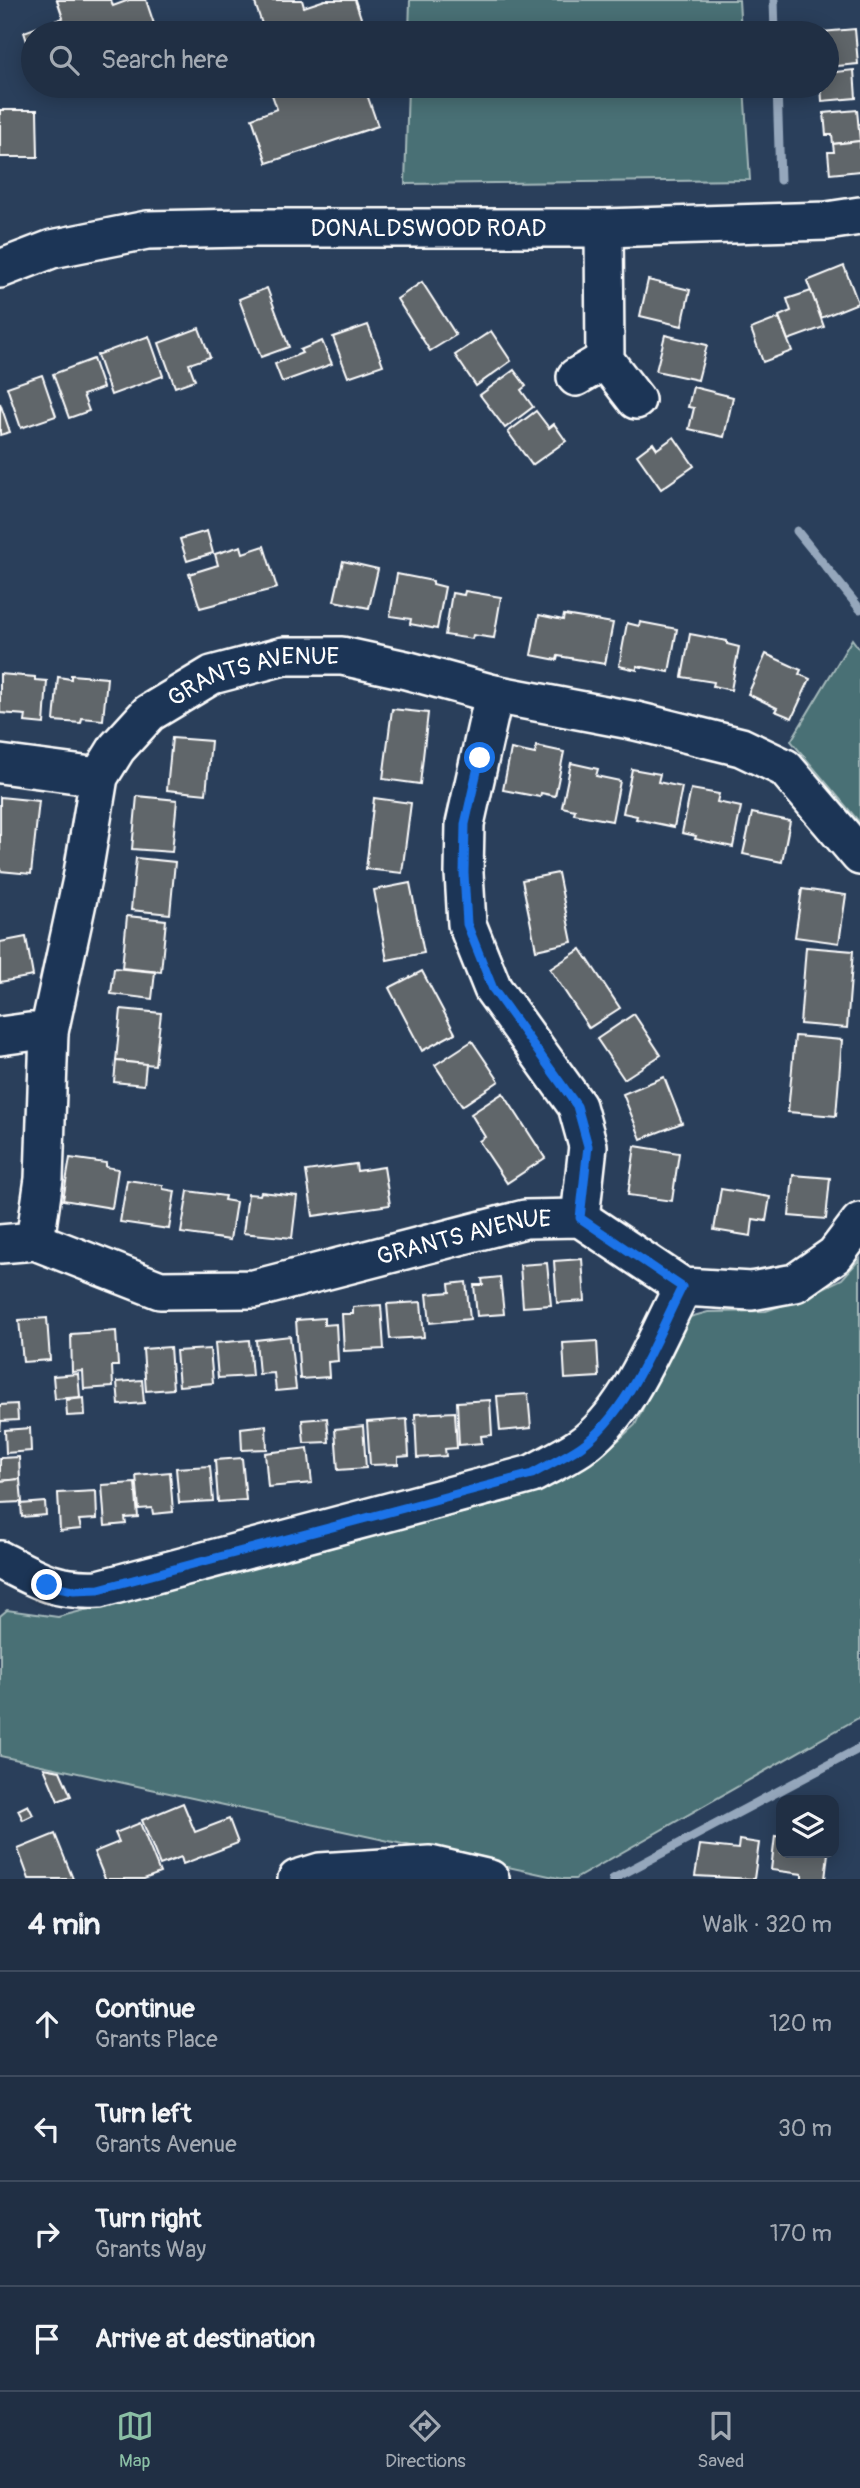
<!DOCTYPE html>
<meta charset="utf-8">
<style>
:root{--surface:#202f44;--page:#2d3b4f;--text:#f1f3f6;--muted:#a2a9b2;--line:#3d4a5d;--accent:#8abfa5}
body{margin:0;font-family:Pangolin,sans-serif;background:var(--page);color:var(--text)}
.controls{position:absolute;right:21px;bottom:21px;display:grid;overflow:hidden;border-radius:14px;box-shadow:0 4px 18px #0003}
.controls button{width:63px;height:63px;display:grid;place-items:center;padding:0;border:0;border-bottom:2px solid var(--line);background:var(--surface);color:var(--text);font:35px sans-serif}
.stop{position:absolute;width:21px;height:21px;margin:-16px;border:5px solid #1a73e8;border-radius:50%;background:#fff}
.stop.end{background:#1a73e8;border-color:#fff;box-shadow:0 2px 7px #0008}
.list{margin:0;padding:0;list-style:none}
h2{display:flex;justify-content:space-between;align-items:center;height:91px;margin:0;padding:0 28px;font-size:30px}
h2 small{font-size:23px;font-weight:400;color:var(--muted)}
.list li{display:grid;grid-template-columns:46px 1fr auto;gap:21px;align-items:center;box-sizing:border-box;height:105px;padding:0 28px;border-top:2px solid var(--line)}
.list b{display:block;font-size:26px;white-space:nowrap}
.list p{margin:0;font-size:23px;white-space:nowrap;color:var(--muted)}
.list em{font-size:23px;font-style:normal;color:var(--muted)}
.icon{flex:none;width:38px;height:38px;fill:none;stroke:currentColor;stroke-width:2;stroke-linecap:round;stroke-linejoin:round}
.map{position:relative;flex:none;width:860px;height:1879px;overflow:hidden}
.search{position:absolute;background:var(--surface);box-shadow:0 4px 18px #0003;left:21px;right:21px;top:21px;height:77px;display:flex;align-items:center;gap:18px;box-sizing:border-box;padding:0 24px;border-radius:38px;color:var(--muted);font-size:26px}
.sheet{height:511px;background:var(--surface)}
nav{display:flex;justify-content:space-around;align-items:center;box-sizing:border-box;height:98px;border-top:2px solid var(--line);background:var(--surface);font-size:19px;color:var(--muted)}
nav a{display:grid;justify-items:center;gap:4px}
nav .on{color:var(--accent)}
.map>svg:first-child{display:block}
.green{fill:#487074;stroke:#a4b8ba;stroke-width:2}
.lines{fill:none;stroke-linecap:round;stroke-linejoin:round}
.stream{stroke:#95a7bc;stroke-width:9}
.building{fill:#60666b;stroke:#fff;stroke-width:2}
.minor-casing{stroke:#fff;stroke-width:42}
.minor{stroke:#1d3557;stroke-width:37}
.route{stroke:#1a73e8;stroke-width:9}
.labels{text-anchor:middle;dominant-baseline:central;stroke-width:6;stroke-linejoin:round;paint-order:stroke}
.street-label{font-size:24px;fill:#fff;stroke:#1d3557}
</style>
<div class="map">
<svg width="860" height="1879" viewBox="0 0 860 1879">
<rect width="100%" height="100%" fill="#2a3f5b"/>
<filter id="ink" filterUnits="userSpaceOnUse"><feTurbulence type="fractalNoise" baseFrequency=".0143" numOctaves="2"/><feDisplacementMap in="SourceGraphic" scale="14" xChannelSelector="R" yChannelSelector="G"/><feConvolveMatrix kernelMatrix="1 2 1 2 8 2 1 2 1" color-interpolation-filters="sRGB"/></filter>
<g filter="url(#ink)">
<!-- green -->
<g class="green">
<polygon points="410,0 739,0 741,33 409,33"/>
<polygon points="408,86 744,86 750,180 405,184"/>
<polygon points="852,639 860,650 860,823 791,741"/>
<polygon points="860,1259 860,1717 575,1879 563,1879 0,1756 0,1616 7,1610 58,1617 531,1495 568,1477 600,1457 635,1425 686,1318 708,1312 766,1311 803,1298 842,1279"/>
</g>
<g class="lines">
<!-- stream -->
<g class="stream">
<polyline points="774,0 775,33"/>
<polyline points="777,86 780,180"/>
<polyline points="797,531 860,609"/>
<polyline points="613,1879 860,1748"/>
</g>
</g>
<!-- building -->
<g class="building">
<polygon points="57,0 111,0 113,6 129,0 146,0 157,33 33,33 33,60 24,32 63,18"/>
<polygon points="254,0 302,0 304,7 325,0 355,0 366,33 252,33 250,28 262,24"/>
<polygon points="855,29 858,64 827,67 827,33 821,32"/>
<polygon points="854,70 856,98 822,101 821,86 827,86 827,73"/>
<polygon points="269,86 328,86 330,90 342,86 364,86 378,126 267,163 252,118 277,109"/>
<polygon points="0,110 37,110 38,157 0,157"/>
<polygon points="857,110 860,141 833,144 832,135 826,135 824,113"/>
<polygon points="860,141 860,171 830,174 828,152 834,152 833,144"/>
<polygon points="844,266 858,303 821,318 807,281"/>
<polygon points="648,280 690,290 682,326 640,316"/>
<polygon points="422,282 456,335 430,351 397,299"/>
<polygon points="267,288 289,347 261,357 239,299"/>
<polygon points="811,291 824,327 788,340 779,316 791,311 787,299"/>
<polygon points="779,318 792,351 763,362 751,329"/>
<polygon points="368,325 383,365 348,377 333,337"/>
<polygon points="199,328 210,357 189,364 195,380 175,387 159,343"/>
<polygon points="491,331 511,361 476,386 455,355"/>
<polygon points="665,335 707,345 698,380 656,371"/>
<polygon points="149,336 163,376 111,395 97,355"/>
<polygon points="322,341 332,364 282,382 275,364 302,353 300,350"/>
<polygon points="93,359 103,388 83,395 89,411 69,418 53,374"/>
<polygon points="514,370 526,386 521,390 533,407 505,428 480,395"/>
<polygon points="42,375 56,416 21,428 7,387"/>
<polygon points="693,387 733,397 724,437 689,429 694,408 688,407"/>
<polygon points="0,403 10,432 0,435"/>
<polygon points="536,411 549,428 554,424 566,441 532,465 508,432"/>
<polygon points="674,437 694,466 661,489 637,455 653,443 657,449"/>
<polygon points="207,531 213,553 187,561 180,539"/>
<polygon points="241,546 243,553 264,546 277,588 200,608 189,574 218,565 215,554"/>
<polygon points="343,561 378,569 369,608 334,601"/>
<polygon points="397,574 433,581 433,584 445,587 437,629 410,624 411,619 390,616"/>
<polygon points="465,591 501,597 494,638 473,635 472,639 445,635 452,593 464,595"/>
<polygon points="539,615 563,620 564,615 613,623 605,664 558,656 557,660 531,655"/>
<polygon points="640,622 677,629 669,672 637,666 637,670 619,666 627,623 639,626"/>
<polygon points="690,634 727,641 727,644 739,647 731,690 713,686 714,682 682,677"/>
<polygon points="766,654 801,670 799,674 810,679 792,718 775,711 777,708 748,694"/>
<polygon points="0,674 35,677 35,680 47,681 44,724 25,722 26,715 0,713"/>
<polygon points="71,675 107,678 103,720 82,718 81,723 54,721 58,677 71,679"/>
<polygon points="392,709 428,713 420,784 383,779"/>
<polygon points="172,738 211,741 206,794 167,790"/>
<polygon points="536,746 564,752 555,796 541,793 540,797 503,790 511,749 535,754"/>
<polygon points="571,763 598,769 596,776 620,781 612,821 574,814 575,810 562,807"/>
<polygon points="632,769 660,774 658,782 682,787 674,827 636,819 637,816 623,813"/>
<polygon points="691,789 719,794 717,802 741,807 733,847 695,839 696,836 682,833"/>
<polygon points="137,796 177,800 172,852 132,849"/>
<polygon points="0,797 39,801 31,874 0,871"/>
<polygon points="374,798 411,803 402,873 366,869"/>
<polygon points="752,813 790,821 782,862 743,854"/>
<polygon points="136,858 175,862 170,914 131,910"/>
<polygon points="558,873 572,942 536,950 522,880"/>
<polygon points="410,883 424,953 387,960 374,890"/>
<polygon points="802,889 846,895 839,943 795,937"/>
<polygon points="127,916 166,920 161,972 122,968"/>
<polygon points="26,937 33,976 0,982 0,942"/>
<polygon points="806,947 853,951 847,1028 800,1024"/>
<polygon points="581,949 620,1008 589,1028 550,969"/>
<polygon points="114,968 155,972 152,999 111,994"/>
<polygon points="422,971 455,1033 422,1051 389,988"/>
<polygon points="121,1009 161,1013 155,1065 116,1061"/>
<polygon points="634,1014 661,1055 624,1079 597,1039"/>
<polygon points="795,1036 842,1040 836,1116 788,1112"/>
<polygon points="472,1041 499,1081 462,1106 435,1065"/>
<polygon points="116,1061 146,1064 144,1085 114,1082"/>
<polygon points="664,1077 682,1123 641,1139 623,1094"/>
<polygon points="503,1093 545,1158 507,1183 479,1141 485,1137 471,1114"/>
<polygon points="635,1146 679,1153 672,1201 628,1195"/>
<polygon points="70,1158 106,1163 106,1167 118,1169 112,1208 63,1200"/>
<polygon points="356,1164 357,1171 384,1167 390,1205 313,1216 306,1171"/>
<polygon points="793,1175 830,1178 826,1219 789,1216"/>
<polygon points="127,1180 163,1185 163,1189 175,1191 169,1229 120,1222"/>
<polygon points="721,1189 770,1197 766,1221 753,1219 751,1236 714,1230"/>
<polygon points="188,1191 225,1196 224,1200 236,1202 230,1240 181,1233"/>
<polygon points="261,1192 297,1196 292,1238 243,1233 248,1194 260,1195"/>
<polygon points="582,1259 585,1301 557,1303 554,1261"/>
<polygon points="547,1263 551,1305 523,1307 520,1265"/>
<polygon points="500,1277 504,1314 477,1316 474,1285 483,1285 482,1279"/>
<polygon points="466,1282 470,1319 430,1323 427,1294 450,1292 449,1284"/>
<polygon points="421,1302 424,1337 390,1339 387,1304"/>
<polygon points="381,1305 384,1349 344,1351 342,1314 353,1314 353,1307"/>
<polygon points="47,1318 50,1360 23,1362 19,1320"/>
<polygon points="324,1318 324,1325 336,1324 338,1361 328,1362 329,1377 300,1379 296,1320"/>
<polygon points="116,1331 118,1366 112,1366 113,1387 84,1389 83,1371 72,1372 71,1334"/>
<polygon points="290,1336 296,1389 276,1391 274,1373 259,1374 256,1340"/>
<polygon points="249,1340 252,1376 218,1378 215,1343"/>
<polygon points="597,1341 599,1377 565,1379 563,1343"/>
<polygon points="170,1347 173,1389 146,1391 143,1349"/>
<polygon points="210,1349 213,1383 179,1386 176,1351"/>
<polygon points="78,1374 80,1397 55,1399 53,1376"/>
<polygon points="142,1380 144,1403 119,1405 117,1382"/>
<polygon points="528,1394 531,1428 500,1431 497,1396"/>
<polygon points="84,1398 85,1415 67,1416 66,1400"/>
<polygon points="490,1400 492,1435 481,1436 482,1443 459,1445 457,1402"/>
<polygon points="17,1404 18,1420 1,1421 0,1431 0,1405"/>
<polygon points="455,1412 457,1448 445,1449 446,1456 417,1458 415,1414"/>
<polygon points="327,1418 329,1442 304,1443 302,1420"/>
<polygon points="407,1419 409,1456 398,1457 398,1464 370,1465 367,1422"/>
<polygon points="266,1425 267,1449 242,1450 241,1428"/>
<polygon points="363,1426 366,1468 338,1470 335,1429"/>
<polygon points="30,1428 31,1451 6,1453 5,1430"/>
<polygon points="308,1448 312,1483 268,1487 265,1453"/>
<polygon points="19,1457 20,1479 0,1481 0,1458"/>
<polygon points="242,1458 246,1500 218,1502 215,1460"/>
<polygon points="210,1466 213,1501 179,1503 176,1468"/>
<polygon points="170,1472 173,1512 153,1514 152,1508 139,1509 136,1475"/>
<polygon points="20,1479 22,1502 0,1503 0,1481"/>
<polygon points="135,1483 138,1517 125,1518 126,1524 105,1526 102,1485"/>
<polygon points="96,1491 97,1519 79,1520 81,1529 60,1531 58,1493"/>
<polygon points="45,1502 46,1515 22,1517 21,1504"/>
<polygon points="44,1768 60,1771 71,1796 58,1801"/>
<polygon points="183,1803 195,1832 229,1819 238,1843 183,1864 181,1857 160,1865 142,1820"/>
<polygon points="28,1805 33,1815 23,1820 18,1810"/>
<polygon points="140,1823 160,1873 144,1879 105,1879 94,1852 119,1842 115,1833"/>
<polygon points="55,1834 73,1879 29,1879 18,1849"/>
<polygon points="775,1836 781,1837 781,1853 828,1853 825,1879 802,1879 802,1874 771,1870"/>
<polygon points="739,1840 759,1843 754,1879 695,1876 700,1845 738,1849"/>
</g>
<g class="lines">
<!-- minor casing -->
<g class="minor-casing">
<g id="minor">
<polyline points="604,228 605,360 636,400"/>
<path id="s1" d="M0 269 52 249 147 230 246 228H604L827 221 860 216"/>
<polyline points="576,377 605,360"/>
<polyline points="494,694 465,824 464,873 467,924 493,989 577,1106 588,1146 580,1218"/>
<polyline points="0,764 99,777"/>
<polyline points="0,1036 29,1032 49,1032"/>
<path id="s2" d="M35 1241 44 1179 49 1032 82 879 99 777 117 748 149 713 212 675 284 656H342L406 670 494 694 636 721 741 747 785 768 860 856"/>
<path id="s3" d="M0 1244 35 1241 160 1290 254 1289 525 1219 580 1218 683 1287 751 1291 795 1283 835 1255 860 1222"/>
<path d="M0 1560C38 1580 56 1591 99 1589L532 1474C548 1465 565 1457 580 1447 629 1413 656 1338 683 1287"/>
<polyline points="297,1879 320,1872 430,1865 490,1879"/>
</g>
</g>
<!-- minor -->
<use href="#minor" class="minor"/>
</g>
</g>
<g class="lines" filter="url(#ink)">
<!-- route -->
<path class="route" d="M47 1585 74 1590 99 1589 532 1474C548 1465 565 1457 580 1447 629 1413 656 1338 682 1287L580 1218 588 1146 577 1106 493 989 467 924 464 873 465 824 480 758"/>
</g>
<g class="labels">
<!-- street labels -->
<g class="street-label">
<text stroke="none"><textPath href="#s1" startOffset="434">DONALDSWOOD ROAD</textPath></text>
<text stroke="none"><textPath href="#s2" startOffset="665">GRANTS AVENUE</textPath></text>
<text stroke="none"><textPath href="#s3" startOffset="480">GRANTS AVENUE</textPath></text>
</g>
</g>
</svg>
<div class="controls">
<button><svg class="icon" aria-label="layers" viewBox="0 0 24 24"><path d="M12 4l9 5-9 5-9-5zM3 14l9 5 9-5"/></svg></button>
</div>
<div class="stop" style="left:480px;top:758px"></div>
<div class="stop end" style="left:47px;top:1585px"></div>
<div class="search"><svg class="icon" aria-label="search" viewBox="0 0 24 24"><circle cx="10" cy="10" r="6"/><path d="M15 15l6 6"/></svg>Search here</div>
</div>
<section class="sheet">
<h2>4 min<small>Walk · 320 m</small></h2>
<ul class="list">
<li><svg class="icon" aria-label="ahead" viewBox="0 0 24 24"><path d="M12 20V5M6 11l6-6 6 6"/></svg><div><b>Continue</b><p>Grants Place</p></div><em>120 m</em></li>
<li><svg class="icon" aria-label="left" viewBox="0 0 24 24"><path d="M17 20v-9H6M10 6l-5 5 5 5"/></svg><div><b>Turn left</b><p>Grants Avenue</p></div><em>30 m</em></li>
<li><svg class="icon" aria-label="right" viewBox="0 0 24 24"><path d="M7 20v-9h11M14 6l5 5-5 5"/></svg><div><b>Turn right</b><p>Grants Way</p></div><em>170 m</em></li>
<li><svg class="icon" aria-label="arrive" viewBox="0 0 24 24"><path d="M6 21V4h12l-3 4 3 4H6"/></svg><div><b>Arrive at destination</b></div></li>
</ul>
</section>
<nav>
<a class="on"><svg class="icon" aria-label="map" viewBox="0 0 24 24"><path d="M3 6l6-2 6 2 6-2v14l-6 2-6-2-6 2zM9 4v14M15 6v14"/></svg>Map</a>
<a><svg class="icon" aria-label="directions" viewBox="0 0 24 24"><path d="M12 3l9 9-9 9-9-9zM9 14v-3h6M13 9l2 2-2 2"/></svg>Directions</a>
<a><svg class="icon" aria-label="saved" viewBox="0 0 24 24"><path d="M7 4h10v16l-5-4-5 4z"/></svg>Saved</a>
</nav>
